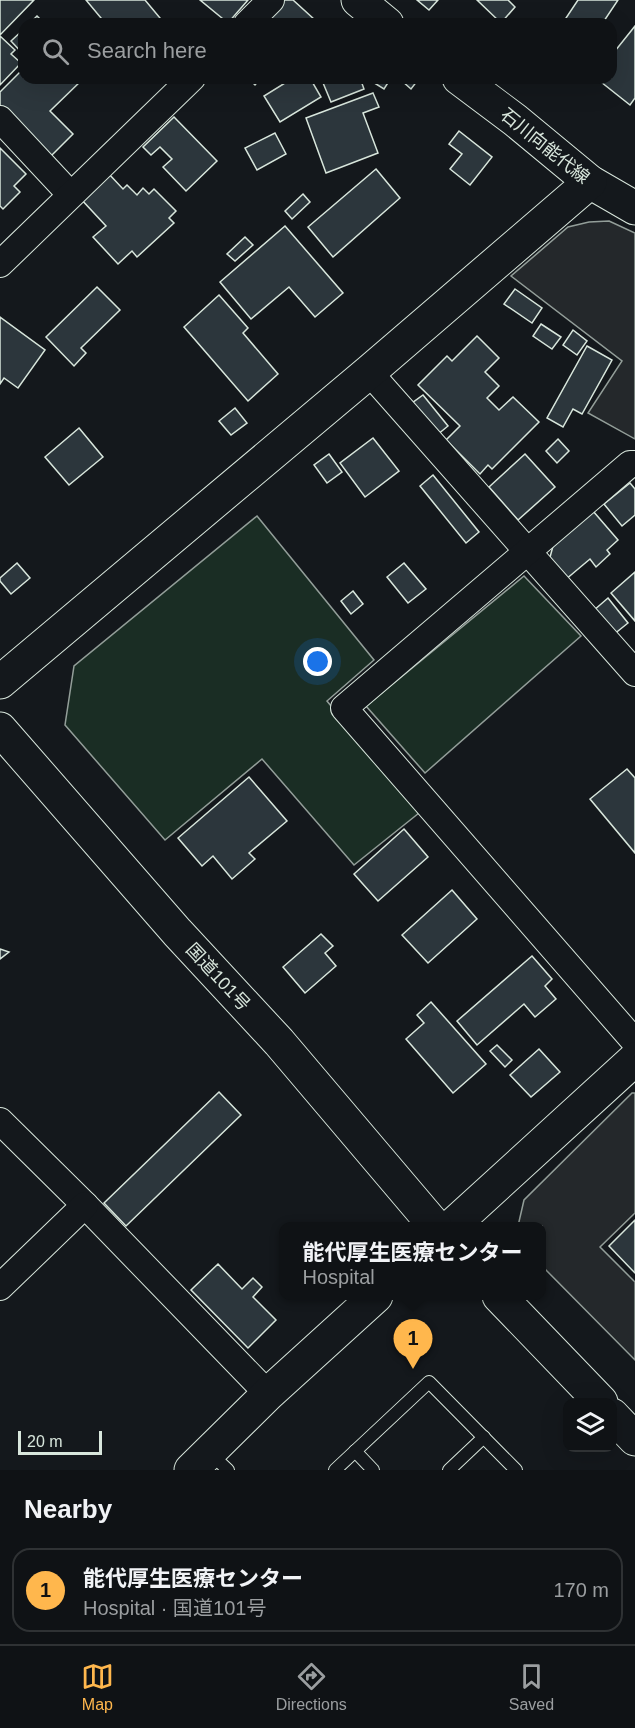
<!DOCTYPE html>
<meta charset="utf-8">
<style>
:root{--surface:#0f1215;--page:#1d2022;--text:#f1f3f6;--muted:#9b9ea0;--line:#2f3234;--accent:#ffb74d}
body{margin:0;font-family:Arial,"Noto Sans JP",sans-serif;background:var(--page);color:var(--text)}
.controls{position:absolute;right:18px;bottom:18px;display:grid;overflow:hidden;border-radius:12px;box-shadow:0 6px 24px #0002}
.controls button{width:54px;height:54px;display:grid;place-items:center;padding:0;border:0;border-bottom:2px solid var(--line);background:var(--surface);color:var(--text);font:30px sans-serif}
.scale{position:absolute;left:18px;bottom:15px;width:84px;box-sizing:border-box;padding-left:6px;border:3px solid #d8e6dc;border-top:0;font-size:16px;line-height:21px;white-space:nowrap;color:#d8e6dc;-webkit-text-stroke:4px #14181c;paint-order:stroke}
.you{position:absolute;left:318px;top:662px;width:21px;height:21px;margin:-15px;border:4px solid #fff;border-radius:50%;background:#1a73e8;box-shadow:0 0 0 9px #1a73e833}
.badge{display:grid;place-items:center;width:39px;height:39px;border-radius:50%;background:var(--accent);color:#111;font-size:20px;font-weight:700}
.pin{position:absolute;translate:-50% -50px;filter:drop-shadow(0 2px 3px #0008)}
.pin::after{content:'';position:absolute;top:32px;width:21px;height:18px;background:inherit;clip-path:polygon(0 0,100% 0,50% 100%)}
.popup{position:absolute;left:279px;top:1222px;width:267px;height:78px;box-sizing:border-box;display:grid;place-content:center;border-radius:12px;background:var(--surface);filter:drop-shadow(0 2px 4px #0005);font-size:20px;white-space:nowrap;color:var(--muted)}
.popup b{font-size:22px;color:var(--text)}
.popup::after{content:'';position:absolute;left:50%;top:100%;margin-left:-12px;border:12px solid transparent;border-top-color:var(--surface)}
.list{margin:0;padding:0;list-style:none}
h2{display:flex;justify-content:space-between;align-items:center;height:78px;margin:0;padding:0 24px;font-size:26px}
h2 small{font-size:20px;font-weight:400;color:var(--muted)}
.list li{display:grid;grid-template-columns:39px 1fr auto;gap:18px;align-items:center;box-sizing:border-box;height:84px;margin:0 12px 12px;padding:0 12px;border:2px solid var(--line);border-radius:18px}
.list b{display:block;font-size:22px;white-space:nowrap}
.list p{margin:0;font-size:20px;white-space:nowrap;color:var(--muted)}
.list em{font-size:20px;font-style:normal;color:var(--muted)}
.icon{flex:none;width:33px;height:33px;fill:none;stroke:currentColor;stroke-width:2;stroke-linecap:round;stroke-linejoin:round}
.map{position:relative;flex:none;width:635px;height:1470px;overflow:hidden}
.search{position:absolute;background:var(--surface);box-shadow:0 6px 24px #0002;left:18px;right:18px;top:18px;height:66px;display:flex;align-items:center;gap:15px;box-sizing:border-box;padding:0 21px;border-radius:18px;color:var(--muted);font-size:22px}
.sheet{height:174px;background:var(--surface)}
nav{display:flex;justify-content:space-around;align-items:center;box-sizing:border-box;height:84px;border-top:2px solid var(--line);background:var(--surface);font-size:16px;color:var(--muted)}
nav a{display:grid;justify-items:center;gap:3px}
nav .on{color:var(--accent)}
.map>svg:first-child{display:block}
.green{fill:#1a2d24;stroke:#939e99;stroke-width:1.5}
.parking{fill:#24282b;stroke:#939e99;stroke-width:1.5}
.building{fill:#2c363c;stroke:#d8e6dc;stroke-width:1.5}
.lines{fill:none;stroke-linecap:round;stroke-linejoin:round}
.lane-casing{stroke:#d8e6dc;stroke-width:14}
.street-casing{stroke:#d8e6dc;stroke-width:28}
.secondary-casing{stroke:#d8e6dc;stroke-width:35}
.highway-casing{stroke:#d8e6dc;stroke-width:35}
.lane{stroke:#14181c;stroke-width:12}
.street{stroke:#14181c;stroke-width:26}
.secondary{stroke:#14181c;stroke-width:33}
.highway{stroke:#14181c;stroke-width:33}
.labels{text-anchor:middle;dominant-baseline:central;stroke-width:4.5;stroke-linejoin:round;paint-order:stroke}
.street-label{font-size:18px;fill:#d8e6dc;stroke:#14181c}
</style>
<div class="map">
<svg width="635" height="1470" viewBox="0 0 635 1470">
<rect width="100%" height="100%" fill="#14181c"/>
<!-- green -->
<g class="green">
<polygon points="257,516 374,660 327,701 419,813 354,865 262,759 165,840 65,725 74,666"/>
<polygon points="524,576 581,636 425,773 366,706"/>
</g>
<!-- parking -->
<g class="parking">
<polygon points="609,221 635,233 635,439 588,413 622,361 511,276 568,227 589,222"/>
<polygon points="632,1093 635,1093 635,1213 600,1247 635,1282 635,1360 542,1266 542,1226 518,1226 524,1200"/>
</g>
<!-- building -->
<g class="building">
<polygon points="0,0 34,0 0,35"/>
<polygon points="86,0 145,0 165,24 106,24"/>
<polygon points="200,0 248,0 228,23"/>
<polygon points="282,0 293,0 315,20 311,24 260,24"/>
<polygon points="417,0 438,0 429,10"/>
<polygon points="477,0 508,0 515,7 501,23"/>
<polygon points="578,0 618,0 602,24 562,24"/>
<polygon points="37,16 45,24 29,24"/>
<polygon points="635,26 635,98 630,105 596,78 611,78 611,56"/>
<polygon points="24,29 24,55 11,41"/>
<polygon points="0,36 15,50 11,54 21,63 0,85"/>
<polygon points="24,68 24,78 84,78 50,111 73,134 48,159 0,110 0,92"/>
<polygon points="248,78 261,78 255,85"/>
<polygon points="293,78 310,78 321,97 280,122 264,96"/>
<polygon points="321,78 360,78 364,89 331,102"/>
<polygon points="369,78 391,78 384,89 368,79"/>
<polygon points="402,78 415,78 418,80 411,89 401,80"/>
<polygon points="373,93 379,107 363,113 378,153 326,173 306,118"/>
<polygon points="174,117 217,161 186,191 163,167 172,159 160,147 151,155 143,147"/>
<polygon points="459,131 492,157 470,185 450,169 462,154 449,144"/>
<polygon points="275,133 286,154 257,170 245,148"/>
<polygon points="0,148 26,174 14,186 20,192 3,209 0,206"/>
<polygon points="376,169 400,198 333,257 308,227"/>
<polygon points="108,173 123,189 127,185 137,195 143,188 149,194 154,189 176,211 169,218 174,223 137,257 132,251 118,264 93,237 106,226 80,198"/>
<polygon points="303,194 310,202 292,219 285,211"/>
<polygon points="285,226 343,293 315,317 289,287 251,319 220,282"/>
<polygon points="245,237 253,245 235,261 227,254"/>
<polygon points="97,287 120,310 81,348 86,353 74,366 46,337"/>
<polygon points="515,289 542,308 532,323 504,304"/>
<polygon points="219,295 248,328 243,333 278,374 248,401 184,327"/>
<polygon points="0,317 45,350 18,388 4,378 0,384"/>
<polygon points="541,324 561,337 552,349 533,336"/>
<polygon points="573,330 587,341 577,355 563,345"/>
<polygon points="477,336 499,358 485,372 499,386 487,398 499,410 513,397 539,422 492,469 488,465 480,474 446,440 460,426 418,385 447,356 452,361"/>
<polygon points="587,346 612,360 582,414 573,409 563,427 547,418"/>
<polygon points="423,395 448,426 437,435 412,403"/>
<polygon points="235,408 247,423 231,435 219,421"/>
<polygon points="79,428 103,457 69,485 45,457"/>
<polygon points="373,438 399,471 365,497 340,463"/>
<polygon points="558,439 569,451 557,463 546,451"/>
<polygon points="329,454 342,472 327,483 314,465"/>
<polygon points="525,454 555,487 518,520 489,487"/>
<polygon points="433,475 479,532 466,543 420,486"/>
<polygon points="630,483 635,489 635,515 622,526 604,504"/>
<polygon points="593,511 618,540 607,550 610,554 596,567 590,559 565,580 549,561 553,546"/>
<polygon points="17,563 30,578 11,594 0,581 0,578"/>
<polygon points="404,563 426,589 408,603 387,577"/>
<polygon points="635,572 635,621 611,593"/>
<polygon points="353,591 363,604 351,614 341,601"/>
<polygon points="608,598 628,623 613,635 593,611"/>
<polygon points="627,769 635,778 635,853 590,799"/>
<polygon points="249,777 287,821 249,853 255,859 232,879 213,856 202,866 178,838"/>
<polygon points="404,829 428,857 378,901 354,874"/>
<polygon points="452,890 477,919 428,963 402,935"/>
<polygon points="321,934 333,946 325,953 336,966 305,993 283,967"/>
<polygon points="0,949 9,952 0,959"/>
<polygon points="532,956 552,979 545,986 556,999 535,1017 524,1004 477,1045 457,1021"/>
<polygon points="431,1002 486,1064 453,1093 406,1039 424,1023 417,1015"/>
<polygon points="497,1045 512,1060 505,1067 490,1051"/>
<polygon points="539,1049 560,1072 531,1097 510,1075"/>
<polygon points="219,1092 241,1115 126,1226 104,1203"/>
<polygon points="635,1220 635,1273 609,1246"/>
<polygon points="218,1264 242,1289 253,1278 262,1287 253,1297 276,1320 248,1348 191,1290"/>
</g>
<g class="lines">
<!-- lane casing -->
<g class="lane-casing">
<g id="lane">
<polyline points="355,1451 373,1470"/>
<polyline points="210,1453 228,1470"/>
<polyline points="335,1470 429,1382 516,1470"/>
<polyline points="449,1470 484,1437"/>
</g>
</g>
<!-- street casing -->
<g class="street-casing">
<g id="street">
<polyline points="247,24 271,0"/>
<polyline points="0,119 70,194"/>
<polyline points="0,264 192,78"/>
<polyline points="369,372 635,673"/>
<polyline points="635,464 630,464 344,708 635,1042"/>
<polyline points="0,1121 85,1205 268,1394"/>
<polyline points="0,1287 85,1205"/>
</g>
</g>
<!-- secondary casing -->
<g class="secondary-casing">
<g id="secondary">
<polyline points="358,0 387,24"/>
<polyline points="459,78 515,120 590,182 635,208"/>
<polyline points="0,682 369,372 590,182"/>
<polyline points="452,1226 635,1059"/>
<polyline points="191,1470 268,1394 376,1296"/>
</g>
</g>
<!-- highway casing -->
<g class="highway-casing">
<g id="highway">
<polyline points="0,729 177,932 279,1042 435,1226"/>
<polyline points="499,1296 601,1402"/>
<polyline points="612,1415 635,1439"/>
</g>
</g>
<!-- lane -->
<use href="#lane" class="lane"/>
<!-- street -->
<use href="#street" class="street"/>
<!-- secondary -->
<use href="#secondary" class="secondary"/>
<!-- highway -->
<use href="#highway" class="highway"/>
</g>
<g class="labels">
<!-- street labels -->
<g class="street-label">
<text transform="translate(545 146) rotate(39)">石川向能代線</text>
<text transform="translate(218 977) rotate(47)">国道101号</text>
</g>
</g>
</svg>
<div class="controls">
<button><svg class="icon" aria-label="layers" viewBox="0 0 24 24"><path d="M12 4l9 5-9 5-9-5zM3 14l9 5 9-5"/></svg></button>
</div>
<div class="scale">20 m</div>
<div class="you"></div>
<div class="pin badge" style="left:413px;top:1369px">1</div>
<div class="popup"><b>能代厚生医療センター</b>Hospital</div>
<div class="search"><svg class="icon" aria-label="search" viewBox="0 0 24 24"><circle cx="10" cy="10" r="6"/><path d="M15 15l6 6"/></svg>Search here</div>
</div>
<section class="sheet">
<h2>Nearby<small></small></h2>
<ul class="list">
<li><span class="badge">1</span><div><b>能代厚生医療センター</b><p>Hospital · 国道101号</p></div><em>170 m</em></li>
</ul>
</section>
<nav>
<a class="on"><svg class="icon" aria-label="map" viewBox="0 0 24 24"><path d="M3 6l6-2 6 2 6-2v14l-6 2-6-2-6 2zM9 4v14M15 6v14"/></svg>Map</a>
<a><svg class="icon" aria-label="directions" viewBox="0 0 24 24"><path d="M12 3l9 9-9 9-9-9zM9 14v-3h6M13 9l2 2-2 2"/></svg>Directions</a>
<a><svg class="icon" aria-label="saved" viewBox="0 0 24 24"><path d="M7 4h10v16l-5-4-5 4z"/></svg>Saved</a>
</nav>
